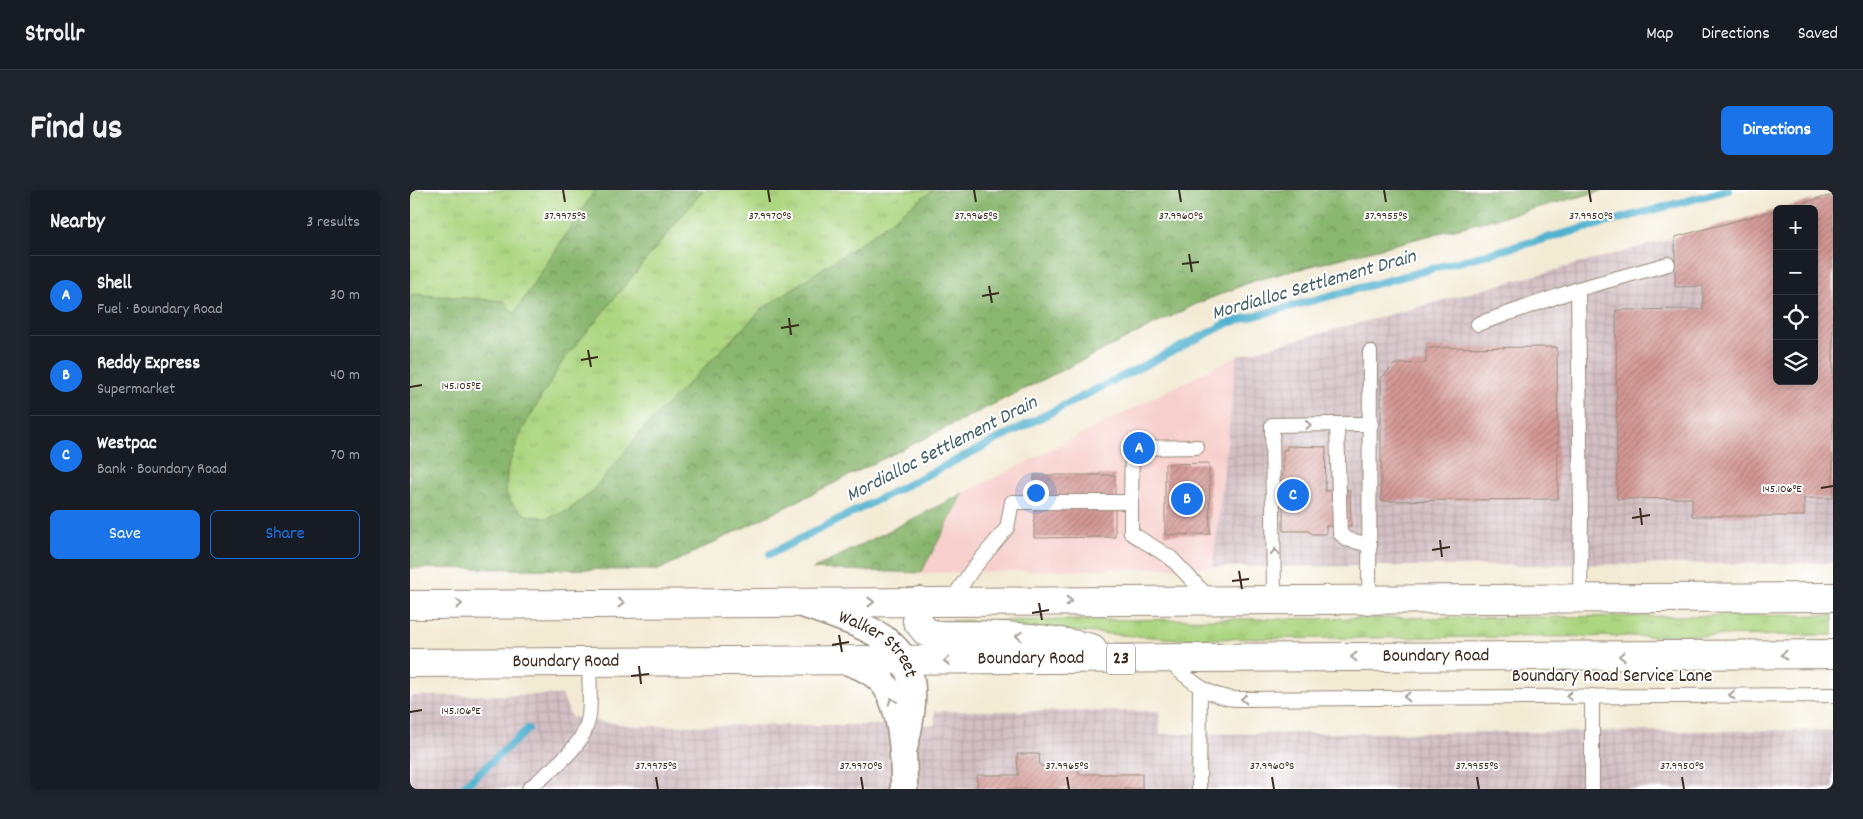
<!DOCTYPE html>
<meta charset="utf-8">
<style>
:root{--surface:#171b24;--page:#20242c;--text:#f1f3f6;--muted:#9ea1a6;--line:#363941;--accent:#1a73e8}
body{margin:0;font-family:Dekko,sans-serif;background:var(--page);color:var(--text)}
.controls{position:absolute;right:15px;top:15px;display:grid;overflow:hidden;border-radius:8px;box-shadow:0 2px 8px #0003}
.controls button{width:45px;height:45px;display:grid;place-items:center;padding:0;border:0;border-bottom:1px solid var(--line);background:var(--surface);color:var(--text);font:25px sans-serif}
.you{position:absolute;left:625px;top:302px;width:18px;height:18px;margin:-12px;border:4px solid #fff;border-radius:50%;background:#1a73e8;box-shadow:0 0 0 8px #1a73e833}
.badge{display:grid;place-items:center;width:32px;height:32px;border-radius:50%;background:var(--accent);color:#fff;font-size:16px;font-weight:700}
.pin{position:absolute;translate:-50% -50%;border:2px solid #fff;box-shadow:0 1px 5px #0006}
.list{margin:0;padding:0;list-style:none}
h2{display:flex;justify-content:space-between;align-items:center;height:65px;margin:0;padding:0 20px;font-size:21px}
h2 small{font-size:16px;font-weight:400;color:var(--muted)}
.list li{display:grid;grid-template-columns:32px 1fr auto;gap:15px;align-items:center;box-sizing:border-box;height:80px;padding:0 20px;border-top:1px solid var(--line)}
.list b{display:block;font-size:19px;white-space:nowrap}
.list p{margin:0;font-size:16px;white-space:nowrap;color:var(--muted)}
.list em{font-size:16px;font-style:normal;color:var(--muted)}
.actions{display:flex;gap:10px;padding:15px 20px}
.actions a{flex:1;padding:11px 0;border:1px solid var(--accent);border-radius:8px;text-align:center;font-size:18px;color:var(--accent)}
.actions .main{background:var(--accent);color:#fff}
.icon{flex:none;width:28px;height:28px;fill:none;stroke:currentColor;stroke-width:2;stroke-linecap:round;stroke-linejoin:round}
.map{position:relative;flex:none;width:1423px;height:599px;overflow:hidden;border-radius:8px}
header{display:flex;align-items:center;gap:30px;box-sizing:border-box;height:70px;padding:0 25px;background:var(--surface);border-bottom:1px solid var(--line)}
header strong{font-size:24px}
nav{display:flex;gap:28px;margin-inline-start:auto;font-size:18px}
.intro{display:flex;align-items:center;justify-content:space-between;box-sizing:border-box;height:120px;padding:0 30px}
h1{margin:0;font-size:35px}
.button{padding:12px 22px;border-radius:8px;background:var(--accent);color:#fff;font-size:18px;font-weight:700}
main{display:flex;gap:30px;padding:0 30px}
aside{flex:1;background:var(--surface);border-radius:8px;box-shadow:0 2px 8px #0003}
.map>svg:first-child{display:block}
.built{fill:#f7d0cd}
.industrial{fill:url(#industrial-grid)}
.grass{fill:url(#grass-tufts);stroke:#748050}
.forest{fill:url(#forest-crowns);stroke:#627046}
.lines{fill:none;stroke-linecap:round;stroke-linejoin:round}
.stream{stroke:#50b1cf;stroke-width:8}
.building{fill:url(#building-hatch)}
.service-casing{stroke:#978a79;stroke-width:16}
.minor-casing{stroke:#978a79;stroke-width:29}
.primary-casing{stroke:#978a79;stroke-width:30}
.service{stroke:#fff;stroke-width:14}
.minor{stroke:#fff;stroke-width:26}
.primary{stroke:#fff;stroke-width:28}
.oneway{stroke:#a79f9a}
.ticks{fill:none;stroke:#3b2a1e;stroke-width:2}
.labels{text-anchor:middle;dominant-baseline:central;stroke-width:4;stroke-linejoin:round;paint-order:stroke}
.shield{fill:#fff;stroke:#766a62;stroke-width:1}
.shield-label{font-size:18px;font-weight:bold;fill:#3b2a1e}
.street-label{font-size:19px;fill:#3b2a1e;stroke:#fff}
.water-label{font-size:20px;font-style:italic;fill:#436065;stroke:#fff}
.ticks-label{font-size:12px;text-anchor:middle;fill:#3b2a1e;stroke:#fff;stroke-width:4;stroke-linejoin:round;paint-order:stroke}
</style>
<header>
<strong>Strollr</strong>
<nav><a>Map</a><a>Directions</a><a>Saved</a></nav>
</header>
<div class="intro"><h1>Find us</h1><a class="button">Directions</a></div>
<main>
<aside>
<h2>Nearby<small>3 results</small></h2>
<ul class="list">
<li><span class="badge">A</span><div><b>Shell</b><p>Fuel · Boundary Road</p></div><em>30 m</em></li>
<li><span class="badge">B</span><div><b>Reddy Express</b><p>Supermarket</p></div><em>40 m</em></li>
<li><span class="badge">C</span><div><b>Westpac</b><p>Bank · Boundary Road</p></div><em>70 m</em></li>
</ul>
<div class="actions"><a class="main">Save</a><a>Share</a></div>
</aside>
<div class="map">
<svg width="1423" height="599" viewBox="0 0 1423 599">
<defs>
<pattern id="industrial-grid" width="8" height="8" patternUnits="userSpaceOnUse" patternTransform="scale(1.25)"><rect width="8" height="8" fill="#d2bec3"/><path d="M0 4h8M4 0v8" fill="none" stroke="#b5a3a7"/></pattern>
<pattern id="grass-tufts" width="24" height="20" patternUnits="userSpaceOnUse" patternTransform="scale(1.25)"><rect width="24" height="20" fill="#add681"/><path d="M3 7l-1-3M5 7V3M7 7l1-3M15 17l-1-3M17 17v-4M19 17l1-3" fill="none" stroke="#96b86f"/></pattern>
<pattern id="forest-crowns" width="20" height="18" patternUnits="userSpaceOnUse" patternTransform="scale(1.25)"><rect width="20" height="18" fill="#8ab76f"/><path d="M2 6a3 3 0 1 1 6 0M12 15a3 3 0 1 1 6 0" fill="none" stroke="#72955b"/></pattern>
<pattern id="building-hatch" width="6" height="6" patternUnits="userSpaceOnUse" patternTransform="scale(1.25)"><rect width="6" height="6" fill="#d39794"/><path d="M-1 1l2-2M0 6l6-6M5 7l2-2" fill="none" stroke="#ac7b78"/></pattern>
</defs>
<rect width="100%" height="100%" fill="#fff"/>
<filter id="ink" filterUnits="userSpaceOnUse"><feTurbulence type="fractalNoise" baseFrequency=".02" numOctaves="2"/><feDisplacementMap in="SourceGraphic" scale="10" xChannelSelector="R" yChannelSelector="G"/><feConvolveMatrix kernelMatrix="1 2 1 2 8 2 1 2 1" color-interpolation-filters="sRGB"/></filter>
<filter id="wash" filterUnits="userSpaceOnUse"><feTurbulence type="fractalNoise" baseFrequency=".0096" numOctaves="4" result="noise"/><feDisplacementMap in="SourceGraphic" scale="20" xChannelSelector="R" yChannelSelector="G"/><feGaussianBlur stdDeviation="1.12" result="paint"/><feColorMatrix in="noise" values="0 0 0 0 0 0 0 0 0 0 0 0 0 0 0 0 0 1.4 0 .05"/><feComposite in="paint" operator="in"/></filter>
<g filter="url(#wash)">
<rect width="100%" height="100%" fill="#f3ead4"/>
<!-- built -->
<polygon class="built" points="827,166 803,377 511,383 554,303"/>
<!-- industrial -->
<g class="industrial">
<polygon points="1423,5 1423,373 803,377 827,166 1367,20 1367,191 1404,191 1404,19 1370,19"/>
<polygon points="152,505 161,527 223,536 525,535 525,521 749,521 750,544 1423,540 1423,599 0,599 0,506"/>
</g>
<!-- grass -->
<g class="grass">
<polygon points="0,0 1195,0 843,91 786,114 248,380 0,378"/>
<polygon points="1423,425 1423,445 768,449 522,431"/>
</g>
<!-- forest -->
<g class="forest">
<polygon points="185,0 293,0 152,172 112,240 97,280 96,303 103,315 116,325 137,328 157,321 181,303 236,236 352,119 448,55 523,0 1195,0 843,91 786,114 248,380 0,378 0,109 3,104 94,111 104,124"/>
<polygon points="554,303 511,383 403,379"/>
</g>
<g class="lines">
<!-- stream -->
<g class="stream">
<polyline points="360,364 818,133 1318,0"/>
<polyline points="51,599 118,539"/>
</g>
</g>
<g id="blocks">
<!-- building -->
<g class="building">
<polygon points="1423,5 1423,308 1394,308 1394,326 1282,326 1282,308 1207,309 1206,120 1293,119 1293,96 1265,97 1265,47 1367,20 1367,191 1404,191 1404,19 1373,18"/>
<polygon points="1147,157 1148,309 971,311 971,188 985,174 1016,173 1016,158"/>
<polygon points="877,256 916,257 915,301 940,300 941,336 916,336 916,344 902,344 899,341 873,341 873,308 870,305 870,288 873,285 873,260 877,260"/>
<polygon points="799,273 800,344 755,345 755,274"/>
<polygon points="624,285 705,285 705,347 624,348"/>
<polygon points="607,564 629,564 630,576 668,576 669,584 732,584 732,599 567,599 567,585 608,585"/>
</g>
</g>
</g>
<g filter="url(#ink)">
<use href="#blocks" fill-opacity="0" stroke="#978a79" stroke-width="1"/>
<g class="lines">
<!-- service casing -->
<g class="service-casing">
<g id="service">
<polyline points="1168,99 1258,74"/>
<polyline points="1068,134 1168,99 1171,323 1170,408"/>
<polyline points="927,234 961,234"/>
<polyline points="721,312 722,258 787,257"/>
<polyline points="864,410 862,235 927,234 930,343 936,349 960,355"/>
<polyline points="959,410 960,162"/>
<polyline points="541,411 562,380 597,338 602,312 721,312 721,343 761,368 801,410"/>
<path d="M758 471C779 489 797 507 826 509L1423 505"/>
<polyline points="1182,506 1182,599"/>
<path d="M119 599C141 579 175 557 179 526 181 509 179 490 179 472"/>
<polyline points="789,599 790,498"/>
</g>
</g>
<!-- minor casing -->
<g class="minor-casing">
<g id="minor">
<path id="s1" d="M395 415C480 444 521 457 494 558"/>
<path d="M439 472C453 477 468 484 476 497 493 524 494 568 494 599"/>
</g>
</g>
<!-- primary casing -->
<g class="primary-casing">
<g id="primary">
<path d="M509 411 507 431 516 442 527 445C583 445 627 445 682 458"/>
<polyline points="0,415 1423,407"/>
<path id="s2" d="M0 473 1423 464"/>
</g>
</g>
<!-- service -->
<use href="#service" class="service"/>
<!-- minor -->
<use href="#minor" class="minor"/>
<!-- primary -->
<use href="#primary" class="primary"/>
</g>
<!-- one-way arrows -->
<defs><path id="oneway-chevron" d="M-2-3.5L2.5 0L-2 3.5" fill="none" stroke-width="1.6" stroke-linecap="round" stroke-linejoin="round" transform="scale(1.25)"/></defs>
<g class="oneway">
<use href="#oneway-chevron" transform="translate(898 235)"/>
<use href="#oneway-chevron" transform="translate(865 362) rotate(-91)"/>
<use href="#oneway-chevron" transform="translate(659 411)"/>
<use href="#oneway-chevron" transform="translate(461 412)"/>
<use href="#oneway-chevron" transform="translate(211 413)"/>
<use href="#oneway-chevron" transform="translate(49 414)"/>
<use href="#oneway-chevron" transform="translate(609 446) rotate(-177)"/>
<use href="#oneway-chevron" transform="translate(1374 465) rotate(180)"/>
<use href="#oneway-chevron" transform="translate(1212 466) rotate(180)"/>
<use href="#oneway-chevron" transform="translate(944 467) rotate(180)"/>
<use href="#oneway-chevron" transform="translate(537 471) rotate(179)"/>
<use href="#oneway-chevron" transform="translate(1322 505) rotate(180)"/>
<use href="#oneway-chevron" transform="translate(1159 506) rotate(180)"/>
<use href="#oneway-chevron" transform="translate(997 507) rotate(180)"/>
<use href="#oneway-chevron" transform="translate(834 509) rotate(180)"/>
<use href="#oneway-chevron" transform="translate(482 511) rotate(-109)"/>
</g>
</g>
<!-- ticks -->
<path class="ticks" d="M153 0 155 12M358 0 360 12M564 0 566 12M769 0 771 12M974 0 976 12M1179 0 1181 12M779 64 782 82M772 74 789 72M579 96 582 113M572 106 589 103M379 128 381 145M371 138 389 135M178 160 181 177M171 170 188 167M0 197 12 195M1411 298 1423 296M1230 318 1232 335M1222 328 1240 325M1030 350 1032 367M1022 360 1040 357M829 381 832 399M822 391 839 389M629 413 632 430M622 423 639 420M429 445 432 462M422 455 439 452M229 476 231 494M221 486 239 484M0 522 12 520M246 587 248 599M451 587 453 599M657 587 659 599M862 587 864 599M1067 587 1069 599M1272 587 1274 599"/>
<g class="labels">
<!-- shield labels -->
<rect class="shield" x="697" y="453.5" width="28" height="31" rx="4"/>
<g class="shield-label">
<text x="711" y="469">23</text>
</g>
<!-- street labels -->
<g class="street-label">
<text stroke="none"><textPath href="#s1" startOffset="85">Walker Street</textPath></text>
<text stroke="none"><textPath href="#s2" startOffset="1026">Boundary Road</textPath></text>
<text stroke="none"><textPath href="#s2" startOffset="621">Boundary Road</textPath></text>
<text stroke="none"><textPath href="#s2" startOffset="156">Boundary Road</textPath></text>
<text x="1202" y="487">Boundary Road Service Lane</text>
</g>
<!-- water labels -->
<g class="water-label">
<text transform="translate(904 96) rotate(-16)">Mordialloc Settlement Drain</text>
<text transform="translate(532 260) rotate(-27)">Mordialloc Settlement Drain</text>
</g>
</g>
<g class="ticks-label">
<text x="155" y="29">37.9975°S</text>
<text x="360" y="29">37.9970°S</text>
<text x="566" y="29">37.9965°S</text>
<text x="771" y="29">37.9960°S</text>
<text x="976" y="29">37.9955°S</text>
<text x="1181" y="29">37.9950°S</text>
<text x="51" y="199">145.105°E</text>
<text x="1372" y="302">145.106°E</text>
<text x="51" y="524">145.106°E</text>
<text x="246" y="579">37.9975°S</text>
<text x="451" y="579">37.9970°S</text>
<text x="657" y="579">37.9965°S</text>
<text x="862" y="579">37.9960°S</text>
<text x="1067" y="579">37.9955°S</text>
<text x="1272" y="579">37.9950°S</text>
</g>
</svg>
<div class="controls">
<button>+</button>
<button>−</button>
<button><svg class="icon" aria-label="locate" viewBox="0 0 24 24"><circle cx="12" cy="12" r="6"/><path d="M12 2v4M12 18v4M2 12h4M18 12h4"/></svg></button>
<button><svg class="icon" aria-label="layers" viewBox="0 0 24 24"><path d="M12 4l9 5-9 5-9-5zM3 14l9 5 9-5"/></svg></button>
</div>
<div class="you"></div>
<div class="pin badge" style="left:729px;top:258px">A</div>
<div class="pin badge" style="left:777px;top:309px">B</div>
<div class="pin badge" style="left:883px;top:305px">C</div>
</div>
</main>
